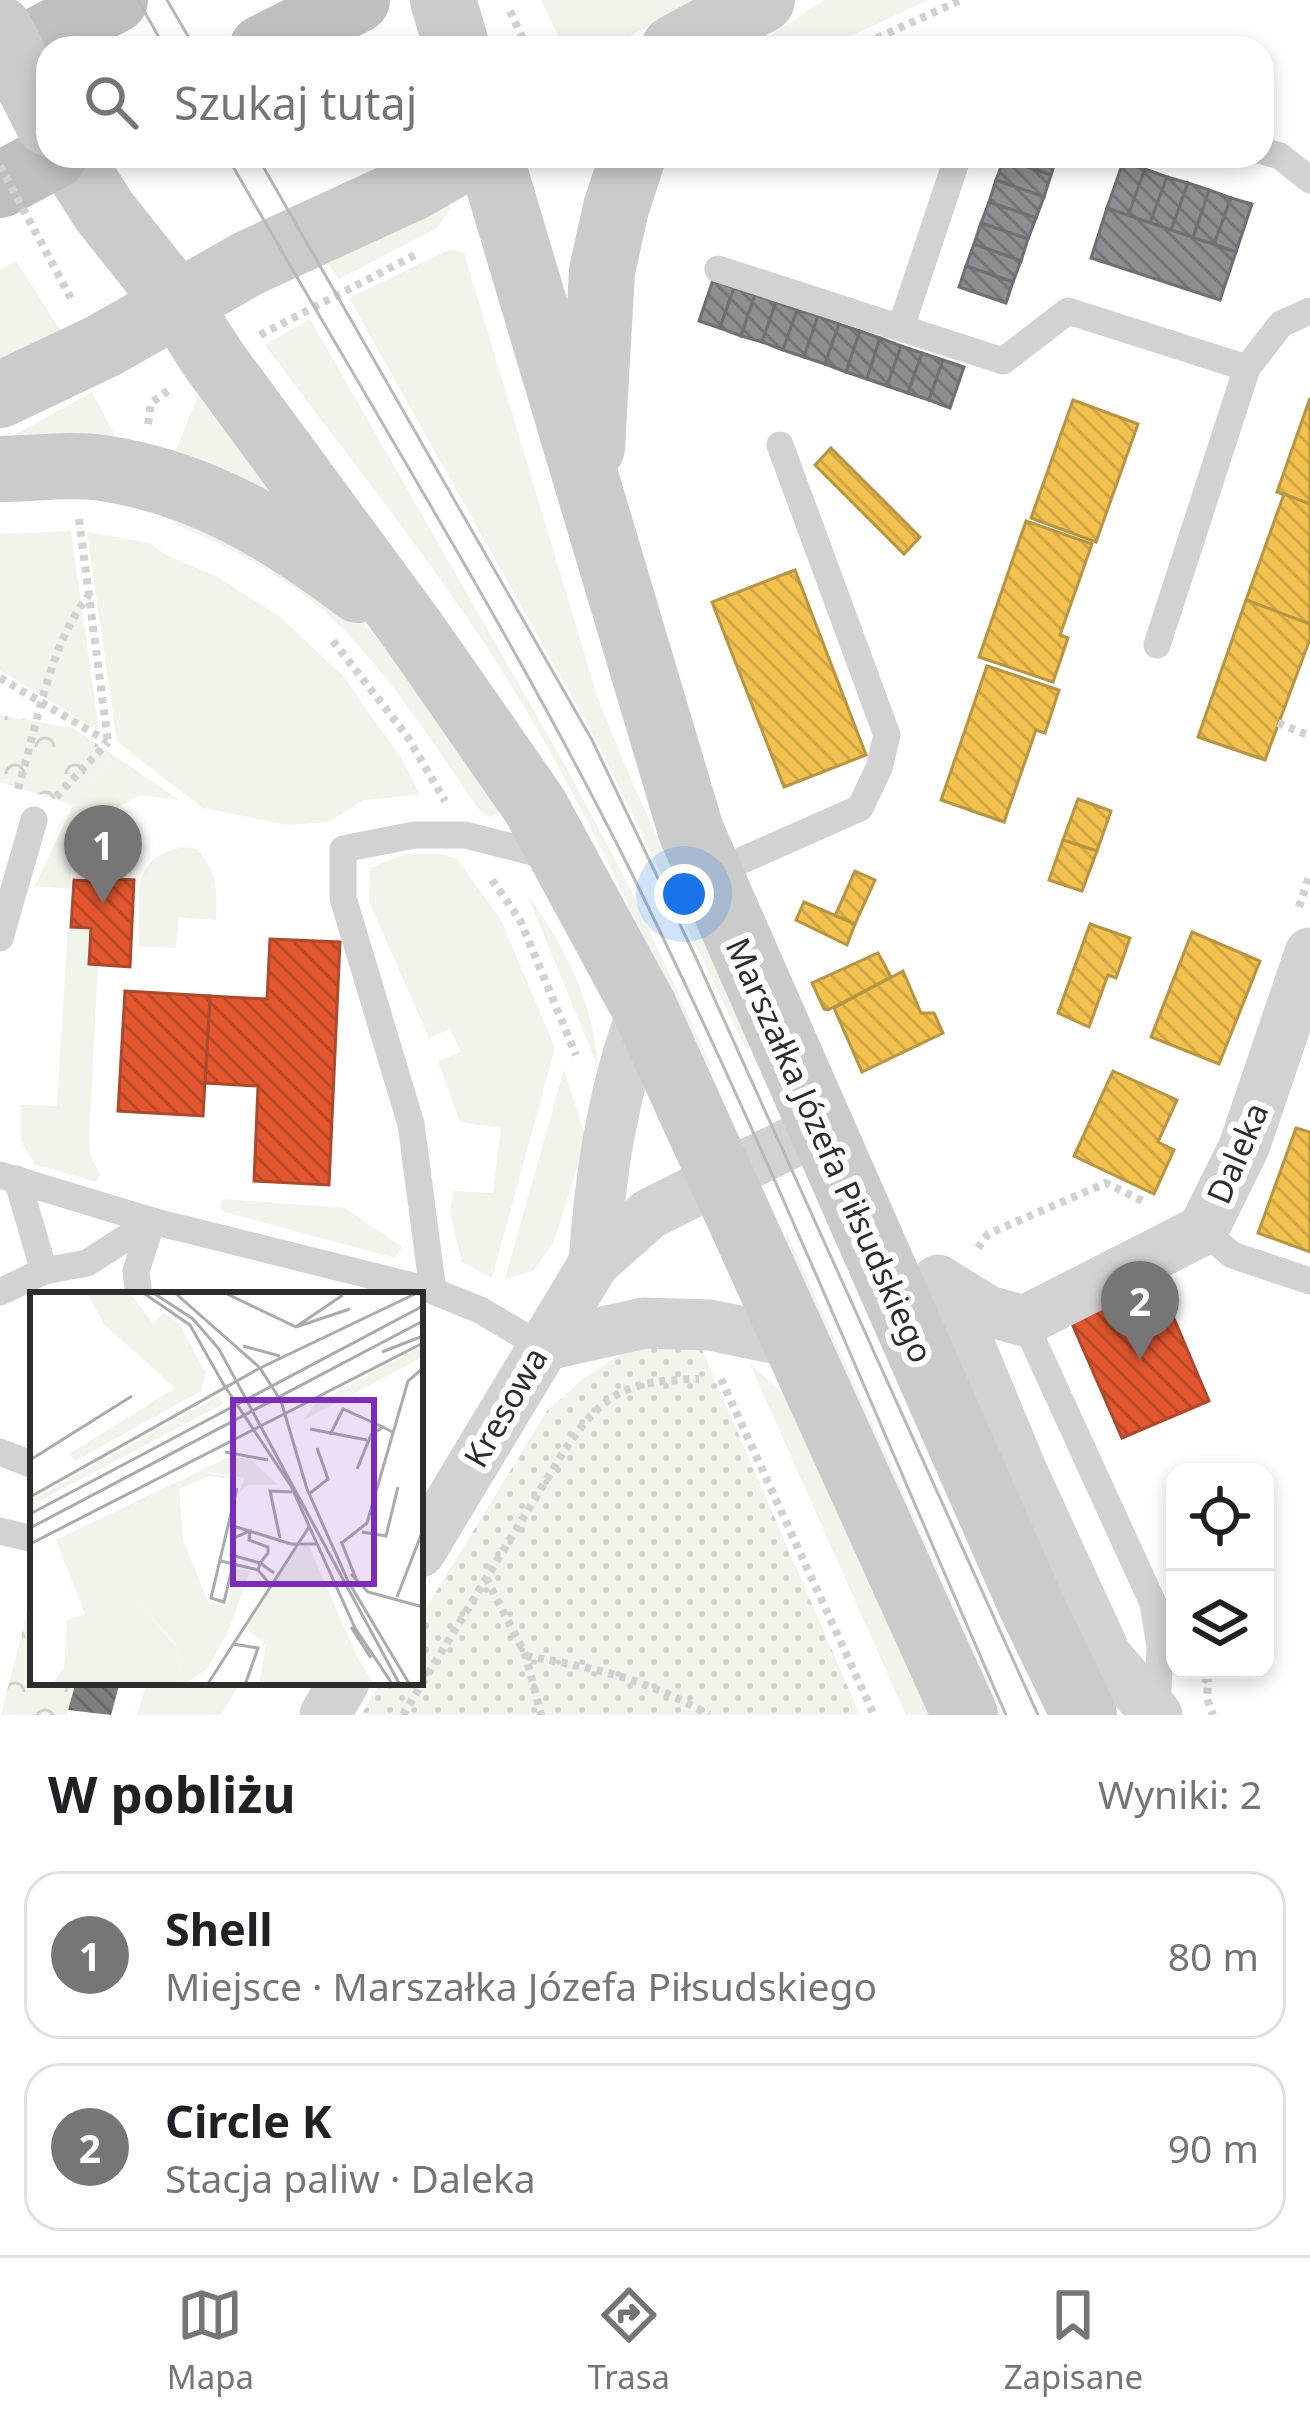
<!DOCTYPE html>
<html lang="pl">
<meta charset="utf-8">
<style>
:root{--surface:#fff;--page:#f6f6f6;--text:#202124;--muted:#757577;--line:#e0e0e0;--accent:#767676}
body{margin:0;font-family:"Noto Sans",sans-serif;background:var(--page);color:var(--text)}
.controls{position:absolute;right:36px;bottom:36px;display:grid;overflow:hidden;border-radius:24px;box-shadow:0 6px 18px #0003}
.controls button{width:108px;height:108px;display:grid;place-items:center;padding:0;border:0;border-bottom:3px solid var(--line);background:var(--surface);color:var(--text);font:60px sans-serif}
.you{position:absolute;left:684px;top:894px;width:42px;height:42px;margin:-30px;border:9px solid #fff;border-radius:50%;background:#1a73e8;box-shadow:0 0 0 18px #1a73e833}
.badge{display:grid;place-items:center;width:78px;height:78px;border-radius:50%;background:var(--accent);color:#fff;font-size:39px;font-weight:700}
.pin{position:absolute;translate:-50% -99px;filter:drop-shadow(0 3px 6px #0008)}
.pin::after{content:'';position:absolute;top:63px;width:42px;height:36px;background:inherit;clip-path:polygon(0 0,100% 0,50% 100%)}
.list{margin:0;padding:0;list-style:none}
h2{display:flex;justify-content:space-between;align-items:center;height:156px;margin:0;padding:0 48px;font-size:51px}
h2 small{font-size:39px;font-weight:400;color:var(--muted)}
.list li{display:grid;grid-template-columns:78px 1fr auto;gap:36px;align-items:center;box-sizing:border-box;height:168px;margin:0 24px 24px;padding:0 24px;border:3px solid var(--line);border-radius:36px}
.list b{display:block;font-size:45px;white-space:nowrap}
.list p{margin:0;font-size:39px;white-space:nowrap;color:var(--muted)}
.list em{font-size:39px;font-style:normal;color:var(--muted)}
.icon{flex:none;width:66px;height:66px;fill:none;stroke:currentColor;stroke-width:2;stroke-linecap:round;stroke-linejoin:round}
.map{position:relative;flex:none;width:1310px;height:1715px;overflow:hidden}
.search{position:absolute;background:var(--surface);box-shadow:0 6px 18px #0003;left:36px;right:36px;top:36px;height:132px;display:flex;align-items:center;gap:30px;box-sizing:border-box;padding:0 42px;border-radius:36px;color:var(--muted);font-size:45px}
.sheet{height:540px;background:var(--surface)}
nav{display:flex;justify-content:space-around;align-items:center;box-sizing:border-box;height:168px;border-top:3px solid var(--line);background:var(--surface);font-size:33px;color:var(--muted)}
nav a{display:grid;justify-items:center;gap:6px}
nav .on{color:var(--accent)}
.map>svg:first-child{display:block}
.green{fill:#f0f4eb}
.forest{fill:url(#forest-crowns)}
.park{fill:url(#park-dots)}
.homes{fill:url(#homes-back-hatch);stroke:#b79544;stroke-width:3}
.shops{fill:url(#shops-back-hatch);stroke:#ad4a2e;stroke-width:3}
.industry{fill:url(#industry-back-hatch);stroke:#707074;stroke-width:3}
.building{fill:url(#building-back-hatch)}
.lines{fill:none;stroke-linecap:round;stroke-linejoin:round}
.path{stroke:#d2d2d2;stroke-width:8;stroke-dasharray:6 6;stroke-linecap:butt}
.service{stroke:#d2d2d2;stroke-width:27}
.minor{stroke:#d2d2d2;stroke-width:51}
.secondary{stroke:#cbcbcb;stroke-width:66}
.motorway{stroke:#bfbfbf;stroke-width:66}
.tram{stroke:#b9b9b9;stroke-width:3}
.path-bridge{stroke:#d2d2d2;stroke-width:8;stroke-dasharray:6 6;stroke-linecap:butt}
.secondary-bridge{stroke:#cbcbcb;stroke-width:66}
.labels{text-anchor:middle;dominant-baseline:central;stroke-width:12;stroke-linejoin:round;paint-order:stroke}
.street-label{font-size:33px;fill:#2d2d2d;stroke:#fff}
.inset-road{fill:none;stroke:#ababab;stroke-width:3}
.view{fill:#7b2cbf;fill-opacity:0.15;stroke:#7b2cbf;stroke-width:6}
.inset-edge{fill:none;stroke:#2d2d2d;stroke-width:6}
</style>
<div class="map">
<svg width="1310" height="1715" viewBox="0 0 1310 1715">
<defs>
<pattern id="forest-crowns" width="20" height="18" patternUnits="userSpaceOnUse" patternTransform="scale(3)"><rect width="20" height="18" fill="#f0f4eb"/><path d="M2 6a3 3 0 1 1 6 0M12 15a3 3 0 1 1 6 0" fill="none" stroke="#ced2ca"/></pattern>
<pattern id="park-dots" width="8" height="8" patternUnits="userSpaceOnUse" patternTransform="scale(3)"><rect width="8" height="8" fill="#f0f4eb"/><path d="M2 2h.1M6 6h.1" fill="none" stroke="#ced2ca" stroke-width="1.8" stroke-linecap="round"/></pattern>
<pattern id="homes-back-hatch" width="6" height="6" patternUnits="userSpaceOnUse" patternTransform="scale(3)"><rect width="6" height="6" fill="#f2c14e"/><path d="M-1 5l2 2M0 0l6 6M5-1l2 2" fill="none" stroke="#d0a644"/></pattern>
<pattern id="shops-back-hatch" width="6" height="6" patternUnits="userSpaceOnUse" patternTransform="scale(3)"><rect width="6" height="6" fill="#e4572e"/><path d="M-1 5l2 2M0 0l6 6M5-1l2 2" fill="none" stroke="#b94828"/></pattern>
<pattern id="industry-back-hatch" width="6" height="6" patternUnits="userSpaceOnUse" patternTransform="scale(3)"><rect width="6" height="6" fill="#8d8d92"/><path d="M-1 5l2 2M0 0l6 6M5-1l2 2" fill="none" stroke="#747478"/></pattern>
<pattern id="building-back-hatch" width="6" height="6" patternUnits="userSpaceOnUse" patternTransform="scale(3)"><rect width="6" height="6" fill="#7e7e7e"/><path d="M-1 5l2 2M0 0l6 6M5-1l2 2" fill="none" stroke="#686868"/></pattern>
</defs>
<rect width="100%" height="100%" fill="#fff"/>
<!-- green -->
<g class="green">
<polygon points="541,0 697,0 607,48 564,48"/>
<polygon points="824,0 928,0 825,48 752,48"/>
<polygon points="442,202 451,208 437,228 339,279 328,263"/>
<polygon points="451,249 464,253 598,699 629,775 751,1043 747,1051 598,743 349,298"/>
<polygon points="16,261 62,333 0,364 0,269"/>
<path d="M310 319 565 765 630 888 712 1068 705 1064C644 941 589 813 517 695 443 573 350 460 265 345Z"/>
<polygon points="92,392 123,451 0,443"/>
<polygon points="198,396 283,507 171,462"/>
<path d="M167 503 357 617 398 662 501 813 489 817 481 812C437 750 395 681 341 627 295 581 236 549 176 525Z"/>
<polygon points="71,531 99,731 0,670 0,534"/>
<polygon points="87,532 150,543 166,555 218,577 280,617 343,676 401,758 420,795 363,800 329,822 288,825 203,808 117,742"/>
<polygon points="114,755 179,800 140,795 118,807 71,866 71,889 35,886 73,805"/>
<path d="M183 847 196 849C217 868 218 894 216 920L179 917 176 948 139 947C141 898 126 859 183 847Z"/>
<polygon points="406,854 441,854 457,859 501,920 555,1048 492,1278 462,1262 450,1213 453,1191 493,1193 501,1128 460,1122 438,1061 461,1052 450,1029 429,1038 369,901 370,868"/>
<path d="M528 896C565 945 594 1005 598 1067Z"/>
<polygon points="68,927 91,929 89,965 98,965 89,1137 90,1155 100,1175 96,1182 35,1164 21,1141 21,1105 57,1106"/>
<polygon points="564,1069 586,1139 554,1241 533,1271 505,1279"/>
<polygon points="224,1199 345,1208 402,1247 395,1258 221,1211 220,1204"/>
<polygon points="787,1234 1003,1715 996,1715 784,1244"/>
<polygon points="750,1364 787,1397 937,1715 906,1715"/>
<polygon points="147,1682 241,1682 221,1715 137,1715"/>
</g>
<!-- forest -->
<g class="forest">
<polygon points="0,715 73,728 114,755 73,805 0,782"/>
<polygon points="33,1589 33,1682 76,1682 67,1715 1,1715"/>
</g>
<!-- park -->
<polygon class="park" points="699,1343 860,1715 361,1715 381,1682 420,1682 420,1618 547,1411 584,1378 632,1347"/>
<!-- homes -->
<g class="homes">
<polygon points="1310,398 1310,504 1277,492"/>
<polygon points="1073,400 1138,424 1096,542 1031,518"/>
<polygon points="831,448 920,537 904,554 815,465"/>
<polygon points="1284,494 1310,504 1310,624 1246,600"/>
<polygon points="1026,521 1092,544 1060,635 1068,638 1053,682 979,657"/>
<polygon points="795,570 866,755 784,787 712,602"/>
<polygon points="1246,600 1310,624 1310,639 1265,760 1198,737"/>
<polygon points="987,666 1059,690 1045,733 1036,730 1004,822 941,800"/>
<polygon points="1078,799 1111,811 1097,851 1063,840"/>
<polygon points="1063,840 1097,851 1082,891 1049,880"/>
<polygon points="855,871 875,880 855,924 835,916"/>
<polygon points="804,902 855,924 847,945 796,920"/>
<polygon points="1090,924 1130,938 1116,978 1108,975 1089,1027 1058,1013"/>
<polygon points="1192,932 1260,961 1219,1064 1151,1037"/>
<polygon points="878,953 891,977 828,1010 824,1009 812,983"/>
<polygon points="903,971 921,1013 934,1013 943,1033 862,1072 834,1008"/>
<polygon points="1113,1071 1177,1100 1158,1142 1174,1150 1154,1194 1074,1156"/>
<polygon points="1296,1128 1310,1132 1310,1252 1258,1233"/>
</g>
<!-- shops -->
<g class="shops">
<polygon points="94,878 134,880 130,967 89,964 91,928 71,927 74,880 93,881"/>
<polygon points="270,939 340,942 329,1185 254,1181 258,1086 205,1083 210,996 267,999"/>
<polygon points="125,991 210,996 203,1116 118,1111"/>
<polygon points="1158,1281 1209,1401 1122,1438 1070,1319"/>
</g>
<!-- industry -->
<g class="industry">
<polygon points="1005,156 1057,156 1051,175"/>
<polygon points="1004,159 1051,175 1044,197 996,180"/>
<polygon points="1123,162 1145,169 1128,216 1107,208"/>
<polygon points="1145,169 1167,177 1150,223 1128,216"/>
<polygon points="1167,177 1188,183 1171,230 1150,223"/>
<polygon points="996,180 1044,197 1036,218 989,202"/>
<polygon points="1188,183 1209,190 1193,238 1171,230"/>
<polygon points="1209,190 1231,198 1214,244 1193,238"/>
<polygon points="1231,198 1252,204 1236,252 1214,244"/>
<polygon points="989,202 1036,218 1028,239 981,223"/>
<polygon points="1107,208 1236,252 1220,300 1091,258"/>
<polygon points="981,223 1028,239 1021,261 974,244"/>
<polygon points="974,244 1021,261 1013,282 966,266"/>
<polygon points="966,266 1013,282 1006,303 959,287"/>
<polygon points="713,280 734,288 720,328 699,321"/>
<polygon points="734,288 755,295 741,336 720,328"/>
<polygon points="755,295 776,302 762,342 741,336"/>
<polygon points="776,302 797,310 783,350 762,342"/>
<polygon points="797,310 818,316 804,357 783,350"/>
<polygon points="818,316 839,324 825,364 804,357"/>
<polygon points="839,324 860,331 846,372 825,364"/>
<polygon points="860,331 880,338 867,379 846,372"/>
<polygon points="880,338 901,346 887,386 867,379"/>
<polygon points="901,346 922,353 908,393 887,386"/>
<polygon points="922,353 943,360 929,400 908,393"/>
<polygon points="943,360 964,367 950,408 929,400"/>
</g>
<!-- building -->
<polygon class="building" points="76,1682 120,1682 111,1715 68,1710"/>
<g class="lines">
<!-- path -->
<g class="path">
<polyline points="510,11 527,48"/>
<polyline points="855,48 961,0"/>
<polyline points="260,335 417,254"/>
<polyline points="148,424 151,403 170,389"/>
<polyline points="79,519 108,742"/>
<polyline points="333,641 407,736 445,801"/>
<polyline points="0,678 107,741"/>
<polyline points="1278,723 1310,736"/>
<path d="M18 789C37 727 49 644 89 595"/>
<polyline points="56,797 108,742"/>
<polyline points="492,880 520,920 576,1055"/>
<polyline points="1299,907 1310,874"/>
<polyline points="978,1248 988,1234 1106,1183 1145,1202"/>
<polyline points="721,1379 874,1715"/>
<polyline points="486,1578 526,1656 541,1715"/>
<path d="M526 1656C596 1668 646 1679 709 1715"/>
<polyline points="1194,1671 1208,1681 1207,1699 1213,1715"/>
<path d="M403 1715 564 1451C605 1390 628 1381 699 1379"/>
</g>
<!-- service -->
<g class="service">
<polyline points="1262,151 1280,156 1310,180"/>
<polyline points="718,269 1003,361 1068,311 1247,368"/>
<polyline points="901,327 958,156"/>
<polyline points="1157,645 1247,368 1281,324 1310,311"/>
<polyline points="709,875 860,808 879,768 887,735 780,445"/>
<polyline points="0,938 34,820"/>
<polyline points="0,1175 152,1221 433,1291 480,1310 541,1346"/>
<polyline points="17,1179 44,1271"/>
<polyline points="1203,1230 1232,1255 1310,1281"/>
<polyline points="433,1291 411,1124 343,898 343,849 414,835 465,835 552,857"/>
<polyline points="0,1292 44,1271 87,1263 152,1221"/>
<polyline points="139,1295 136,1271 152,1221"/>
<polyline points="1024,1321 1153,1603 1160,1647 1157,1711"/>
<polyline points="0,1452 33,1465"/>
<polyline points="0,1531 33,1539"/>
</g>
<!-- minor -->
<g class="minor">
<path d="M594 1263C600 1175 613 1089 644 1007"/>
<polyline points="938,1280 944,1284 1023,1474 1107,1657 1157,1715"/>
<polyline points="944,1284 988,1311 1024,1321 1203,1230 1244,1147 1310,953"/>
<polyline points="541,1346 644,1323 710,1325 797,1343"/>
<polyline points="420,1552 594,1263 649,1214 820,1128"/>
<polyline points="325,1715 344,1682"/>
</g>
<!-- secondary -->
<g class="secondary">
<polyline points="443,0 457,48"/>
<polyline points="674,48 762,0"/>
<polyline points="69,156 104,211 178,304 213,359 414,632 535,806 644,1007 965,1715"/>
<polyline points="490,156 691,831 1032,1607 1084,1715"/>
<polyline points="0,395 103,346 249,263 412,188 468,156"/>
<polyline points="592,448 602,271 616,208 633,156"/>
<path d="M0 469C33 469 70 463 102 468 200 482 281 531 358 590"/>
</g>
<!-- motorway -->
<g class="motorway">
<polyline points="262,48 357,0"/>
<polyline points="0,60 115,0"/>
<polyline points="0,185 54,156"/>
</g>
<!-- tram -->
<g class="tram">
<polyline points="138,0 165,48"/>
<polyline points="167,0 195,48"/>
<path d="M227 156C360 390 504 619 625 860 764 1139 881 1430 1006 1715"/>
<polyline points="257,156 592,740 696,958 1038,1715"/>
</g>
<!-- path-bridge -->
<polyline class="path-bridge" points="0,166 73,302"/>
<!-- secondary-bridge -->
<polyline class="secondary-bridge" points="0,29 48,123"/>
</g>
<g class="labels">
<!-- street labels -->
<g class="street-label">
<text transform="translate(830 1150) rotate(66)">Marszałka Józefa Piłsudskiego</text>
<text transform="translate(1237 1153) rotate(-67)">Daleka</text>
<text transform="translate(505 1407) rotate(-60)">Kresowa</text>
</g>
</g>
<!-- overview -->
<g transform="translate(30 1292)">
<rect width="393" height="393" fill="#fff"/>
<path d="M56 0H99L123 31 133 21 149 31 176 82 171 99 45 169 39 162 145 96 74 32ZM393 53V65L273 128 284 113ZM189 104 193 112 0 214V209ZM196 166H219L248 193H218L207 203 215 186 170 179ZM105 306 146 354 153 393H21L34 376 37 328Z" fill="#f0f4eb"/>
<path d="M170 179 216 189 179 184 149 197 153 248 178 310 197 315 207 277 220 279 198 340 177 377 153 393 146 353 105 306 57 327 26 248Z" fill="#f0f4eb"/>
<path d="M278 252 328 367 345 393H229L236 353 217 337 262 259Z" fill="#f0f4eb"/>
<path class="inset-road" d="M112 0 160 33 195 95M122 0 163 27 189 57 370 393M144 0 229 75M193 0 266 35 320 17M267 34 313 3M213 54 250 64M352 60 393 44M230 76 251 109 277 197 318 289 380 393M196 96 261 194 325 336 363 393M280 137 337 148M300 143 313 117 353 135M195 160 238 168M0 168 102 104M327 177 341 143 353 135 364 141M279 202 298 187 287 156M0 205 230 76 389 0M0 222 393 14M197 232 261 252H287M0 236 393 29M332 240 356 244 368 195M250 246 240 199 262 200M311 249 327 289M313 250 337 231 378 89 393 76M0 252 393 51M191 269 228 278 239 291M203 272 194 310 181 306 207 196M228 278 230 271 238 261V255L219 248 220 239 204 246 201 263 230 271 244 281M321 282 338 300 393 315M367 305 393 238M321 335 341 366M203 352 228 356 215 393M177 393 279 235"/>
<path class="view" d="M203 108H344V292H203Z"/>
<rect width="393" height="393" class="inset-edge"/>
</g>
</svg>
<div class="controls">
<button><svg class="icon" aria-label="locate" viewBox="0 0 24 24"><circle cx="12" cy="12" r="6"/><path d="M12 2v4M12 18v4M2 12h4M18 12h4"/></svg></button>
<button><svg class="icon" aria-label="layers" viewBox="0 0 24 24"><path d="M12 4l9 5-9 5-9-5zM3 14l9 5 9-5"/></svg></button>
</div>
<div class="you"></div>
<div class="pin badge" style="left:103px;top:904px">1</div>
<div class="pin badge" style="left:1140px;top:1360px">2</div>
<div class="search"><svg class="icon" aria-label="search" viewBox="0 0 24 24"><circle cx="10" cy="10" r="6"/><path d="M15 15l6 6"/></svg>Szukaj tutaj</div>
</div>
<section class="sheet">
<h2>W pobliżu<small>Wyniki: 2</small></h2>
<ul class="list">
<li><span class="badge">1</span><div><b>Shell</b><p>Miejsce · Marszałka Józefa Piłsudskiego</p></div><em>80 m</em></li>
<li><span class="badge">2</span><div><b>Circle K</b><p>Stacja paliw · Daleka</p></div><em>90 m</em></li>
</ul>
</section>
<nav>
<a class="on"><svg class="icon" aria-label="map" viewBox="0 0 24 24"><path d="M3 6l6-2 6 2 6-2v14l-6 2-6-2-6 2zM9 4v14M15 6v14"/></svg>Mapa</a>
<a><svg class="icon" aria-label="directions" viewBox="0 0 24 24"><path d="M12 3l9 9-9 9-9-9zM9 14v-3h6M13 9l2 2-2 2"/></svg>Trasa</a>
<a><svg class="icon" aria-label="saved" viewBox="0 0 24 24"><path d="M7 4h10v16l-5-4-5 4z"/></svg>Zapisane</a>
</nav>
